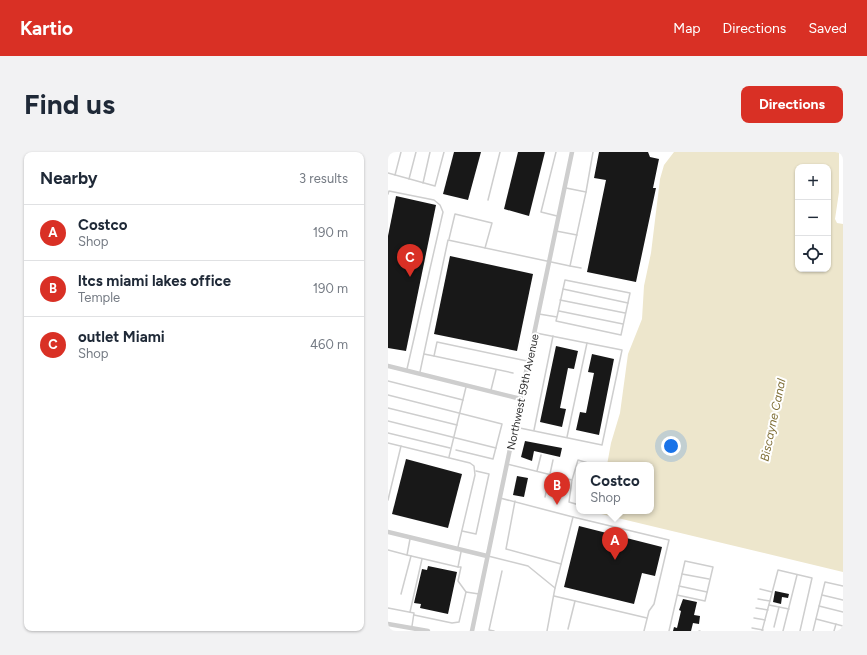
<!DOCTYPE html>
<meta charset="utf-8">
<style>
:root{--surface:#fff;--page:#f2f2f3;--text:#1f2937;--muted:#747a83;--line:#e0e1e3;--accent:#d93025}
body{margin:0;font-family:Figtree,sans-serif;background:var(--page);color:var(--text)}
.controls{position:absolute;right:12px;top:12px;display:grid;overflow:hidden;border-radius:8px;box-shadow:0 1px 3px #0004}
.controls button{width:36px;height:36px;display:grid;place-items:center;padding:0;border:0;border-bottom:1px solid var(--line);background:var(--surface);color:var(--text);font:20px sans-serif}
.you{position:absolute;left:283px;top:294px;width:14px;height:14px;margin:-10px;border:3px solid #fff;border-radius:50%;background:#1a73e8;box-shadow:0 0 0 6px #1a73e833}
.badge{display:grid;place-items:center;width:26px;height:26px;border-radius:50%;background:var(--accent);color:#fff;font-size:13px;font-weight:700}
.pin{position:absolute;translate:-50% -33px;filter:drop-shadow(0 1px 2px #0008)}
.pin::after{content:'';position:absolute;top:21px;width:14px;height:12px;background:inherit;clip-path:polygon(0 0,100% 0,50% 100%)}
.popup{position:absolute;left:188px;top:310px;width:78px;height:52px;box-sizing:border-box;display:grid;place-content:center;border-radius:8px;background:var(--surface);filter:drop-shadow(0 1px 3px #0005);font-size:13px;white-space:nowrap;color:var(--muted)}
.popup b{font-size:15px;color:var(--text)}
.popup::after{content:'';position:absolute;left:50%;top:100%;margin-left:-8px;border:8px solid transparent;border-top-color:var(--surface)}
.list{margin:0;padding:0;list-style:none}
h2{display:flex;justify-content:space-between;align-items:center;height:52px;margin:0;padding:0 16px;font-size:17px}
h2 small{font-size:13px;font-weight:400;color:var(--muted)}
.list li{display:grid;grid-template-columns:26px 1fr auto;gap:12px;align-items:center;box-sizing:border-box;height:56px;padding:0 16px;border-top:1px solid var(--line)}
.list b{display:block;font-size:15px;white-space:nowrap}
.list p{margin:0;font-size:13px;white-space:nowrap;color:var(--muted)}
.list em{font-size:13px;font-style:normal;color:var(--muted)}
.icon{flex:none;width:22px;height:22px;fill:none;stroke:currentColor;stroke-width:2;stroke-linecap:round;stroke-linejoin:round}
.map{position:relative;flex:none;width:455px;height:479px;overflow:hidden;border-radius:8px}
header{display:flex;align-items:center;gap:24px;box-sizing:border-box;height:56px;padding:0 20px;background:var(--accent);color:#fff}
header strong{font-size:19px}
nav{display:flex;gap:22px;margin-inline-start:auto;font-size:14px}
.intro{display:flex;align-items:center;justify-content:space-between;box-sizing:border-box;height:96px;padding:0 24px}
h1{margin:0;font-size:28px}
.button{padding:10px 18px;border-radius:8px;background:var(--accent);color:#fff;font-size:14px;font-weight:700}
main{display:flex;gap:24px;padding:0 24px}
aside{flex:1;background:var(--surface);border-radius:8px;box-shadow:0 1px 3px #0004}
.map>svg:first-child{display:block}
.water{fill:#ede6cc;fill-rule:evenodd}
.building{fill:#181818}
.lines{fill:none;stroke-linecap:round;stroke-linejoin:round}
.service{stroke:#cecece;stroke-width:1.5}
.tertiary{stroke:#cecece;stroke-width:4.5}
.labels{text-anchor:middle;dominant-baseline:central;stroke-width:4;stroke-linejoin:round;paint-order:stroke}
.street-label{font-size:11px;fill:#313131;stroke:#fff}
.water-label{font-size:12px;font-style:italic;fill:#807038;stroke:#fff}
</style>
<header>
<strong>Kartio</strong>
<nav><a>Map</a><a>Directions</a><a>Saved</a></nav>
</header>
<div class="intro"><h1>Find us</h1><a class="button">Directions</a></div>
<main>
<aside>
<h2>Nearby<small>3 results</small></h2>
<ul class="list">
<li><span class="badge">A</span><div><b>Costco</b><p>Shop</p></div><em>190 m</em></li>
<li><span class="badge">B</span><div><b>ltcs miami lakes office</b><p>Temple</p></div><em>190 m</em></li>
<li><span class="badge">C</span><div><b>outlet Miami</b><p>Shop</p></div><em>460 m</em></li>
</ul>
</aside>
<div class="map">
<svg width="455" height="479" viewBox="0 0 455 479">
<rect width="100%" height="100%" fill="#fff"/>
<!-- water -->
<path class="water" d="M286 0H451V40L447 67 449 71 455 72V420L213 362 214 359H263V313H219L223 291 232 261 240 202 254 167 256 134 263 101 272 27 276 13ZM410 15H440V117H410Z"/>
<!-- building -->
<g class="building">
<polygon points="66,0 93,0 80,48 55,42"/>
<polygon points="130,0 157,0 141,64 116,57"/>
<polygon points="211,0 260,0 262,5 271,7 265,36 268,36 248,130 199,120 218,28 206,26"/>
<polygon points="8,44 48,53 18,199 0,196 0,84"/>
<polygon points="62,104 145,122 129,199 46,182"/>
<polygon points="168,194 190,199 186,217 180,216 172,256 178,257 174,275 152,270"/>
<polygon points="204,202 226,207 211,283 188,278 192,260 198,261 206,221 200,220"/>
<polygon points="137,289 174,296 172,305 146,299 144,309 133,305"/>
<polygon points="18,307 74,322 60,376 4,362"/>
<polygon points="129,324 140,326 136,345 125,343"/>
<polygon points="191,374 274,395 267,424 254,421 246,452 176,435"/>
<polygon points="40,414 69,420 60,462 32,456 33,452 26,451 34,417 39,418"/>
<polygon points="387,439 401,442 400,446 394,445 393,452 385,450"/>
<polygon points="295,447 309,450 306,463 312,464 311,472 305,471 303,479 285,479 286,475 289,476 293,459 291,458"/>
</g>
<g class="lines">
<!-- service -->
<g class="service">
<polyline points="168,0 153,60 169,64"/>
<polyline points="0,1 0,0"/>
<polyline points="0,21 47,34 56,0"/>
<polyline points="7,23 13,0"/>
<polyline points="21,27 28,0"/>
<polyline points="35,31 42,0"/>
<polyline points="198,40 205,0"/>
<polyline points="0,42 1,39 46,48 52,53 55,60 19,217"/>
<polyline points="100,48 112,0"/>
<polyline points="168,79 189,83"/>
<polyline points="61,87 67,62 104,71 97,96"/>
<polyline points="182,114 193,116"/>
<polyline points="175,137 240,151"/>
<polyline points="172,148 237,161"/>
<polyline points="171,159 235,172"/>
<polyline points="151,162 169,165 177,128 242,141 233,183 168,169 169,165"/>
<polyline points="36,202 46,204"/>
<polyline points="32,220 60,88 182,114 198,40 178,36"/>
<polyline points="125,221 46,204 49,190 139,209"/>
<polyline points="0,229 75,248"/>
<polyline points="103,238 108,218"/>
<polyline points="0,243 114,272 105,307 68,298"/>
<polyline points="0,256 69,273"/>
<polyline points="0,269 108,296"/>
<polyline points="127,275 214,293 234,198 148,181"/>
<polyline points="146,278 165,184"/>
<polyline points="0,281 62,296"/>
<polyline points="179,285 199,191"/>
<polyline points="0,291 82,311 86,314 87,323 70,395"/>
<polyline points="61,305 78,235"/>
<polyline points="119,312 184,328 181,350 191,353"/>
<polyline points="149,319 153,303"/>
<polyline points="184,328 190,308 200,311"/>
<polyline points="157,345 165,308"/>
<polyline points="112,346 185,365 167,436 159,479"/>
<polyline points="0,348 13,294"/>
<polyline points="127,349 118,397 173,412"/>
<polyline points="185,365 281,388 266,452 261,459 256,479"/>
<polyline points="74,379 88,382 101,322 88,319"/>
<polyline points="0,398 19,403 22,387"/>
<polyline points="19,403 70,415 73,400"/>
<polyline points="100,404 140,414 167,436"/>
<polyline points="70,415 73,415 70,429 78,440"/>
<polyline points="294,422 321,427"/>
<polyline points="291,434 319,440"/>
<polyline points="372,437 384,440"/>
<polyline points="13,442 23,404"/>
<polyline points="434,443 455,448"/>
<polyline points="166,444 259,466"/>
<polyline points="370,447 382,449"/>
<polyline points="381,453 401,457"/>
<polyline points="431,454 455,460"/>
<polyline points="0,456 26,461 24,474"/>
<polyline points="368,456 380,458"/>
<polyline points="22,460 34,407"/>
<polyline points="26,463 64,471 71,470 78,440 91,442"/>
<polyline points="366,466 377,468"/>
<polyline points="428,467 455,474"/>
<polyline points="386,475 391,455"/>
<polyline points="364,476 375,478"/>
<polyline points="180,477 187,449"/>
<polyline points="106,479 101,478 114,419"/>
<polyline points="281,479 297,409 325,415 317,449 289,443"/>
<polyline points="311,479 312,479"/>
<polyline points="374,479 390,418 424,426 412,479"/>
<polyline points="395,479 409,423"/>
<polyline points="425,479 437,430 455,434"/>
<polyline points="446,479 448,472"/>
</g>
<!-- tertiary -->
<g class="tertiary">
<polyline points="0,214 133,247"/>
<polyline points="0,380 99,404"/>
<polyline points="0,472 40,479"/>
<polyline points="84,479 184,0"/>
</g>
</g>
<g class="labels">
<!-- street labels -->
<g class="street-label">
<text transform="translate(135 240) rotate(-78)">Northwest 59th Avenue</text>
</g>
<!-- water labels -->
<g class="water-label">
<text transform="translate(385 268) rotate(-78)">Biscayne Canal</text>
</g>
</g>
</svg>
<div class="controls">
<button>+</button>
<button>−</button>
<button><svg class="icon" aria-label="locate" viewBox="0 0 24 24"><circle cx="12" cy="12" r="6"/><path d="M12 2v4M12 18v4M2 12h4M18 12h4"/></svg></button>
</div>
<div class="you"></div>
<div class="pin badge" style="left:227px;top:408px">A</div>
<div class="popup"><b>Costco</b>Shop</div>
<div class="pin badge" style="left:169px;top:353px">B</div>
<div class="pin badge" style="left:22px;top:125px">C</div>
</div>
</main>
